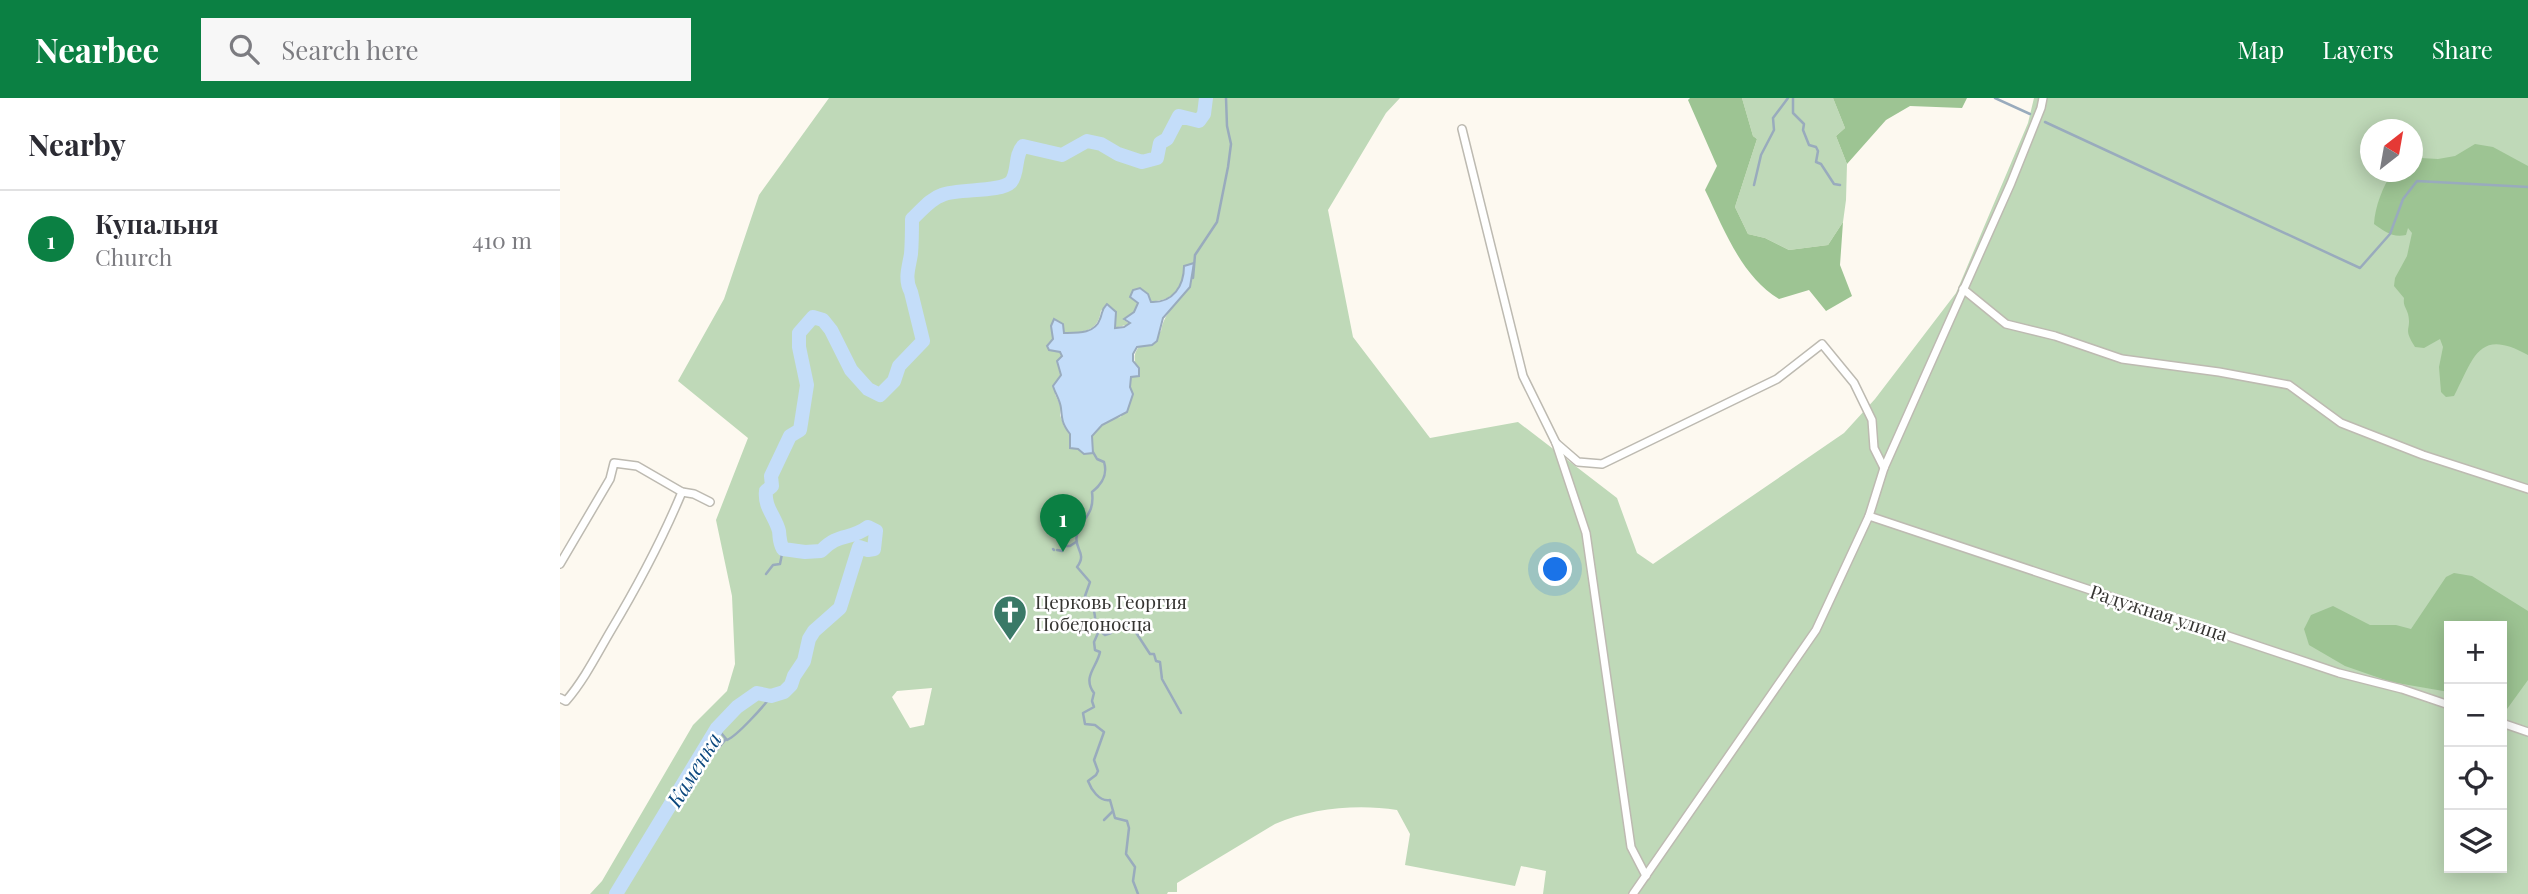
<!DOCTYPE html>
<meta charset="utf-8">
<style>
:root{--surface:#fff;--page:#f7f7f7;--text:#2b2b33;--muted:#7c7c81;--line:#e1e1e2;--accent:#0b8043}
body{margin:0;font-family:"Playfair Display",serif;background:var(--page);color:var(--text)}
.controls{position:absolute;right:21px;bottom:21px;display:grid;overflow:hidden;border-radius:0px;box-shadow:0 4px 18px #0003}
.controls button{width:63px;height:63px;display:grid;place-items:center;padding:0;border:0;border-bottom:2px solid var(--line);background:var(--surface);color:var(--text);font:35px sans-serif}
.compass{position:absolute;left:1800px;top:21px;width:63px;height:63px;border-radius:50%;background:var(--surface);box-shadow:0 4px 18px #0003;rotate:31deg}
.you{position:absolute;left:996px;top:472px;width:24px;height:24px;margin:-18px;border:5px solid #fff;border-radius:50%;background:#1a73e8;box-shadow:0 0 0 10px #1a73e833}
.badge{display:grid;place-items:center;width:46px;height:46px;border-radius:50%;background:var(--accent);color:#fff;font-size:23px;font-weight:700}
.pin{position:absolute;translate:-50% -58px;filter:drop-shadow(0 2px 4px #0008)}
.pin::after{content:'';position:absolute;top:37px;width:24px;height:21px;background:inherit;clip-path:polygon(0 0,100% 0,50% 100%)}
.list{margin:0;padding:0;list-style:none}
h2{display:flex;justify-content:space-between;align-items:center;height:91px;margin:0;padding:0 28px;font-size:30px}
h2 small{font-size:23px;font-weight:400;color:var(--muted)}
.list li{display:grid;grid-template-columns:46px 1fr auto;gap:21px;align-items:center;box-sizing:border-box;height:98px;padding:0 28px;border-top:2px solid var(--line)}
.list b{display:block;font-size:26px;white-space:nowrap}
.list p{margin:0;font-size:23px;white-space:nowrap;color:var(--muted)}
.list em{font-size:23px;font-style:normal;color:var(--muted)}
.icon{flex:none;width:38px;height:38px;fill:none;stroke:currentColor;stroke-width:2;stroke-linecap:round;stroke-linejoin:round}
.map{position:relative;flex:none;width:1968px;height:796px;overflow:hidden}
header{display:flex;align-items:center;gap:42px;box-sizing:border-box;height:98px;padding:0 35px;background:var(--accent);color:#fff}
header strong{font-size:33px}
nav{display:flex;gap:38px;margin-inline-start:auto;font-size:24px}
.search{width:490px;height:63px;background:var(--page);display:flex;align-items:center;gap:18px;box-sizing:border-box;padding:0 24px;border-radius:0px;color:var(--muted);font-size:26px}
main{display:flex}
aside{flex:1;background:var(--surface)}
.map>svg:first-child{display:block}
.green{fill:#bfd9b8;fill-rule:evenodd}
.forest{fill:#9dc493}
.water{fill:#c4ddf9;stroke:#99abbd;stroke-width:2}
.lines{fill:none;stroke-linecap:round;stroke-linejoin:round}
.stream{stroke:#99abbd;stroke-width:2.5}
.river{stroke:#c4ddf9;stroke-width:14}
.minor-casing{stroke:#bdbab1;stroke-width:10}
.minor{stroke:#fff;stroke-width:7}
.labels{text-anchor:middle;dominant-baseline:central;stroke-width:5;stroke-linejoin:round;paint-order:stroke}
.poi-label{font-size:19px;fill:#363532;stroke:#fff;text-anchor:start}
.street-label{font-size:19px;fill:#363532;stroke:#fff}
.water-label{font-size:21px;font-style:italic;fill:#0b477e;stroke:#fff}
</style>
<header>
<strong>Nearbee</strong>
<div class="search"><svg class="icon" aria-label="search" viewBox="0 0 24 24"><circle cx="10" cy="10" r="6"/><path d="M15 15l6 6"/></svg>Search here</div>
<nav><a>Map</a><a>Layers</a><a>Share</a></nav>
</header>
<main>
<aside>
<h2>Nearby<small></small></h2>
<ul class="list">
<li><span class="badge">1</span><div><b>Купальня</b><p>Church</p></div><em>410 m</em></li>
</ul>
</aside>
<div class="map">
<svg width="1968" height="796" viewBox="0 0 1968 796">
<rect width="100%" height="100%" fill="#fdf9f0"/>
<!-- green -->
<g class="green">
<path d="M269 0H840L826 15 768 112 793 239 870 340 958 324 1057 400 1077 455 1093 466 1284 335 1315 301 1396 195 1468 25 1474 0H1968V796H983L986 773 961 768 955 788 845 767 850 736 837 712C797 706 752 710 715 726L617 785V794H608L607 796H30L42 783 133 627 167 593 175 566 172 498 156 422 188 340 118 283 164 201 199 97ZM1811 32H1853V74H1811ZM633 170C634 198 605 206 601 233 579 248 568 250 579 278L571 279 561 319C548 320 540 329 532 338L533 346 511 343 510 336 504 328 500 317 501 309 495 296 502 277 497 263 502 258 501 254 490 252 487 248C505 225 537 246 541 212L555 223 554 230 570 226 564 222 575 214 578 204C619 203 609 198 633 170ZM1889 528H1942V770H1889ZM372 590 364 627 350 630 332 599 337 593Z"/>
<polygon points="1182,0 1273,0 1285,30 1276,38 1287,66 1286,102 1283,124 1268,147 1229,152 1205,140 1188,136 1175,109 1197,41 1193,38"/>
</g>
<!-- forest -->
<g class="forest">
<path d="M1130 0H1182L1193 38 1197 41 1175 109 1188 136 1205 140 1229 152 1268 147 1283 124 1280 167 1292 198 1266 213 1249 192 1219 201C1181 178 1164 131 1145 92L1157 68 1128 2Z"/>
<polygon points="1273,0 1407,0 1402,10 1350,8 1326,22 1287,66 1276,38 1285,30"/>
<path d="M1915 46 1933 49 1968 68V257C1918 229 1914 260 1894 298L1886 299 1881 294 1879 269 1883 249 1880 241 1864 250 1855 249C1842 229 1852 233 1848 216 1846 209 1843 208 1844 200L1834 188 1835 180 1847 158 1852 135 1848 130 1846 137C1832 140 1824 133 1814 126 1815 108 1823 89 1832 74H1853V64L1861 60 1878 61 1895 58Z"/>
<polygon points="1894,475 1912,478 1968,513 1968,582 1947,611 1942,611 1942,528 1889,528 1889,594 1831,584 1785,568 1749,547 1744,531 1751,517 1773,508 1810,527 1836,527 1851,531 1886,479"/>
</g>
<!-- water -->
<path class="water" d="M634 165 630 189 603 220 597 243 592 247 577 249 573 256V263L579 270V278L571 279 570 289 573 296 567 314 542 327 532 338 533 355 524 356 518 351 510 350V336C502 326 502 321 501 310 500 302 495 295 493 288L501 277 497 263 502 258 500 254 489 252 487 248 493 241 491 228 494 221 503 226 504 235C517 235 535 236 540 221 543 214 541 212 547 206L556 214 555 230 564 229 570 225 564 221 574 214 578 205 570 199 573 192 580 190 588 196 591 204C613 205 624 188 624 168Z"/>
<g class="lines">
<!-- stream -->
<g class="stream">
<polyline points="1233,0 1233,15 1244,26 1243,32 1249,47 1256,49 1258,53 1256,64 1261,66 1274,86 1280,87"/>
<polyline points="1435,0 1470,16"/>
<polyline points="1485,24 1800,170 1830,136 1843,101 1857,83 1968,89"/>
<polyline points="1194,87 1201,57 1214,32 1213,20 1228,0"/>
<polyline points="633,180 635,157 657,124 668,69 671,46 667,28 666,0"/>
<path d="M533 354 537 361 544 364C548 377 542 386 532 394 535 417 522 419 517 437 513 450 528 455 517 469L530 484 525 498C535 508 536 518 535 532L538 535 534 544 535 552 540 554C537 569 522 579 534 595L532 603 534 609 523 615 525 626 535 627 544 634 534 662 538 673 536 677 528 683C531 691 539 704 550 702L555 720 567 723 569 730 566 756 575 769 573 783 578 796"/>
<polyline points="493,451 494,452"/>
<polyline points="497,452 502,453 505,448 510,448 516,444"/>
<polyline points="206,476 213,467 220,466 223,451"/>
<polyline points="535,529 545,537 551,535 553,526 568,527 569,532 575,533 590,556 594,556 596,563 600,564 602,581 621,615"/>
<path d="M157 630 167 642C177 638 204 608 211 598"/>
<polyline points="156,653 166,641"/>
<polyline points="544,722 553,713"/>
</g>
<!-- river -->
<path class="river" d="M56 796 157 630 177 609 197 595 211 598 224 594 231 587 234 578 244 563 249 541 254 533 280 510 299 449 308 452 314 451 316 433 308 429C289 443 279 434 261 453L245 454 223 451C219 444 220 441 219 433 215 418 204 409 206 393L212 388 211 378 230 338 240 332 247 287 239 249V235L253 219 263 222 271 232 291 272 308 291 320 297 334 283 339 268 363 243 351 194C344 181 349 169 351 156 352 144 352 132 352 121 362 112 370 101 382 97 398 90 440 95 451 84 459 74 454 58 463 48L502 57 527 43 541 46 558 56 582 64 597 60 600 45 607 41 619 18 639 23 644 16 646 0"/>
<!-- minor casing -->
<g class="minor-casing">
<g id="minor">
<polyline points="902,31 963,278 996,345 1026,435 1071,749 1086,778"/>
<polyline points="1403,191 1446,226 1495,238 1562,261 1659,274 1729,287 1781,325 1863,357 1968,391"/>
<polyline points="996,345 1018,364 1042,366 1217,281 1262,246 1294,285 1312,322 1314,350 1324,370"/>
<polyline points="1309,418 1779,575 1842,591 1889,607"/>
<polyline points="0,466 50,381 54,365 77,368 122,394 134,396 150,404"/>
<path d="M0 600 6 603C24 582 36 558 50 534 77 489 102 442 122 394"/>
<polyline points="1942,625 1968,634"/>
<polyline points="1073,796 1256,532 1309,418 1324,370 1451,85 1481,10 1483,0"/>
</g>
</g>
<!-- minor -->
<use href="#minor" class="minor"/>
</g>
<!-- icons -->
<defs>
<g id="church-pin" transform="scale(1.75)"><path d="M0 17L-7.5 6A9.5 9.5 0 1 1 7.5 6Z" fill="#3a7967" stroke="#fff"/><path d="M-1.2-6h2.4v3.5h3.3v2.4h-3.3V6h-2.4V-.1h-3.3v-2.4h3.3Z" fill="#fff"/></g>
</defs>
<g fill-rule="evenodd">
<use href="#church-pin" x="450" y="514"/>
</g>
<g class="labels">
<!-- poi labels -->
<g class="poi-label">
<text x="475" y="503">Церковь Георгия<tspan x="475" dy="22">Победоносца</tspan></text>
</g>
<!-- street labels -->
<g class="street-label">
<text transform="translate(1599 514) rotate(18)">Радужная улица</text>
</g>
<!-- water labels -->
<g class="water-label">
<text transform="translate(133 671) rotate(-58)">Каменка</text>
</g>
</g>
</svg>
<div class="controls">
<button>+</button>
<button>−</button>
<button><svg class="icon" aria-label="locate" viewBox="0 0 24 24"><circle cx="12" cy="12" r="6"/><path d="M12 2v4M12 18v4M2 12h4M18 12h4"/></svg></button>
<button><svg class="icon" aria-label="layers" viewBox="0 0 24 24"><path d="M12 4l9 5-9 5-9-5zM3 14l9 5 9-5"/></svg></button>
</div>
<svg class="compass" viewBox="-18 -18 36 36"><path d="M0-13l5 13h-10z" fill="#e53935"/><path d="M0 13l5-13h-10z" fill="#7c7c81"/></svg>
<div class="you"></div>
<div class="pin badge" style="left:503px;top:454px">1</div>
</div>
</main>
